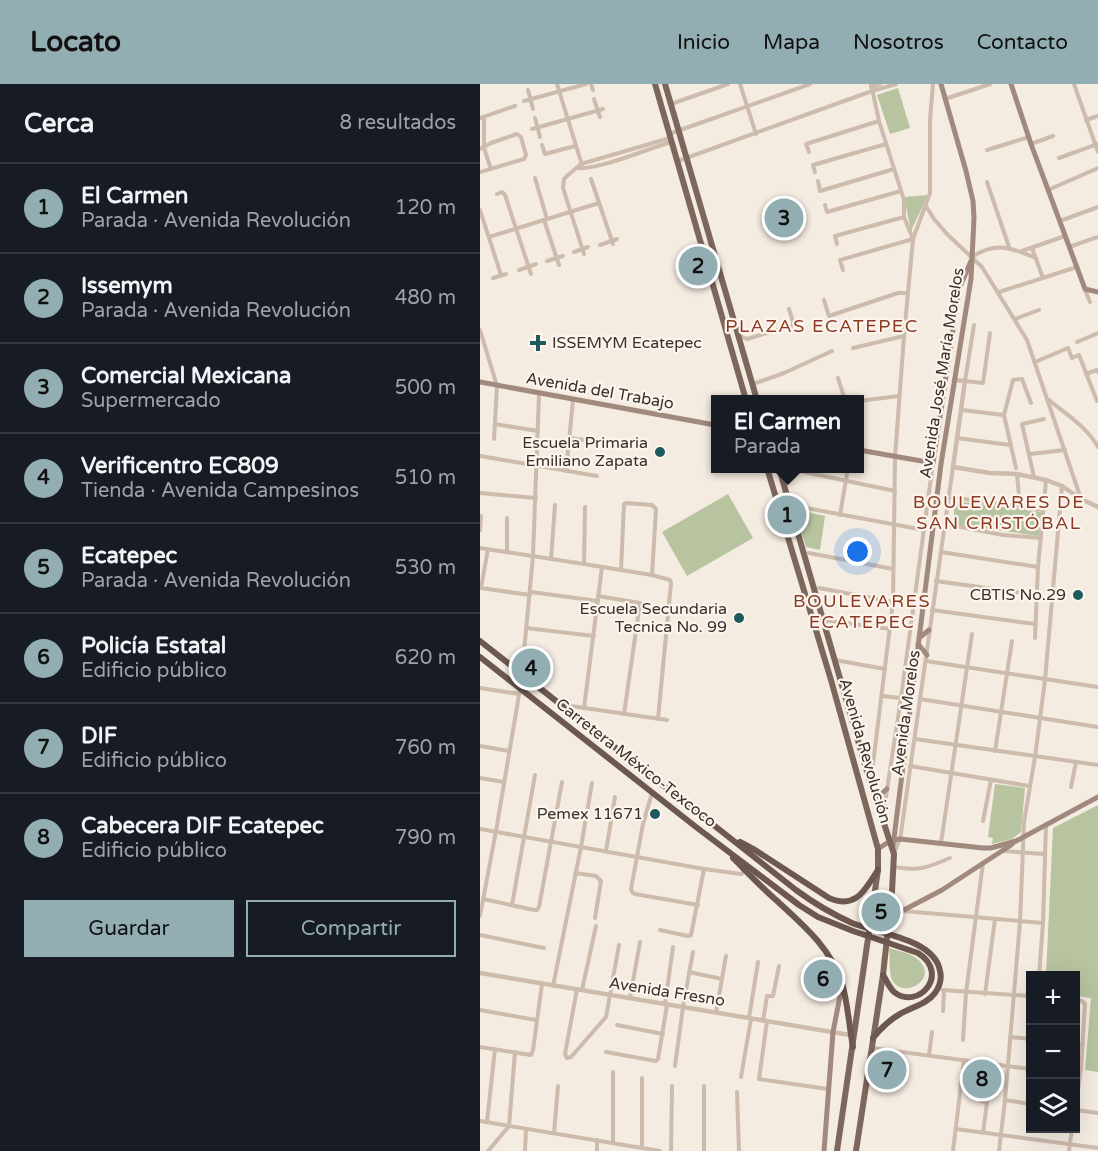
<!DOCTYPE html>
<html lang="es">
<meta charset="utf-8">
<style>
:root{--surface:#171b24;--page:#242831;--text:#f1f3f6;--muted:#9ea1a6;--line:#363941;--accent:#92aeb2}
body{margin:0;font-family:"Varela Round",sans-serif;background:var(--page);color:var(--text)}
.controls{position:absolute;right:18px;bottom:18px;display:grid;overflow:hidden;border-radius:0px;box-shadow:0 6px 24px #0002}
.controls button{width:54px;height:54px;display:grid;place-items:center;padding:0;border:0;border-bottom:2px solid var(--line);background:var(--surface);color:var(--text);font:30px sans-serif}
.you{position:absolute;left:378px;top:468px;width:21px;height:21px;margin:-15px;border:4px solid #fff;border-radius:50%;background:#1a73e8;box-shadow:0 0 0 9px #1a73e833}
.badge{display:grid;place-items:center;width:39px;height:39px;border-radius:50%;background:var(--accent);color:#111;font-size:20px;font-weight:700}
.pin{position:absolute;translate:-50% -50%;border:3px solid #fff;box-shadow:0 2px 6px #0006}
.popup{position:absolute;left:231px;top:311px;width:153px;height:78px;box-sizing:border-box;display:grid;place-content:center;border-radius:0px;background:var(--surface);filter:drop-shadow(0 2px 4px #0005);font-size:20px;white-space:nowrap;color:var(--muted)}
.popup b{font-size:22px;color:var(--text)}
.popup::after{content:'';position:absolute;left:50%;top:100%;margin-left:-12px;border:12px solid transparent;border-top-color:var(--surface)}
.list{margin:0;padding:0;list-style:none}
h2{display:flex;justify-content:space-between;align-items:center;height:78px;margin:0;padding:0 24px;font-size:26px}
h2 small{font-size:20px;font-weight:400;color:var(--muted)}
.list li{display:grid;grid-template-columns:39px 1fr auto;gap:18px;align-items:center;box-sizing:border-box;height:90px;padding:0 24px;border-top:2px solid var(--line)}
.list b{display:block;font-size:22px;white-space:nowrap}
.list p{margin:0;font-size:20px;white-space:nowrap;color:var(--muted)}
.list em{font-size:20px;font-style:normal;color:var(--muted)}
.actions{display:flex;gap:12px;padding:18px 24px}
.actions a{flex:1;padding:14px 0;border:2px solid var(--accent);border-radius:0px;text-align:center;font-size:21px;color:var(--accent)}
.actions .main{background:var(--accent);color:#111}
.icon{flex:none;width:33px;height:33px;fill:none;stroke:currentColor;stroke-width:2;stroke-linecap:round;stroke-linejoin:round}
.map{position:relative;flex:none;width:618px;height:1067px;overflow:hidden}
header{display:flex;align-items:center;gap:36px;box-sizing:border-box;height:84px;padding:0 30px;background:var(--accent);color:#111}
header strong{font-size:28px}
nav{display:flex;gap:33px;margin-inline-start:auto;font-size:21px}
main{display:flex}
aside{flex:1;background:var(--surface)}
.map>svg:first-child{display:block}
.green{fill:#b8c4a0}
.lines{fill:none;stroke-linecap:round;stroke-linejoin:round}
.minor{stroke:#cdbbac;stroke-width:4}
.tertiary{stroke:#cdbbac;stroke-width:4.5}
.secondary{stroke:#a18a7d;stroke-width:5}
.primary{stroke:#7d675c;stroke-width:6}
.trunk{stroke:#6c584f;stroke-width:6}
.poi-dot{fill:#1f5a5e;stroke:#fbf5ee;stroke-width:2}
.labels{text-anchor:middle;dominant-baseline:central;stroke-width:4.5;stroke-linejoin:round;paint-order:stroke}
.poi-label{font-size:16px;fill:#3b302b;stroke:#fbf5ee;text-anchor:end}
.street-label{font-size:16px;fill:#3b302b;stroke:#fbf5ee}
.neighbourhood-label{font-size:18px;letter-spacing:1.5px;fill:#8c3b22;stroke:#fbf5ee}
</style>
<header>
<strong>Locato</strong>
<nav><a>Inicio</a><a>Mapa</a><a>Nosotros</a><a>Contacto</a></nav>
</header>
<main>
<aside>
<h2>Cerca<small>8 resultados</small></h2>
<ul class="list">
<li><span class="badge">1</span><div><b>El Carmen</b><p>Parada · Avenida Revolución</p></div><em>120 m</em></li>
<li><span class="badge">2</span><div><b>Issemym</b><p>Parada · Avenida Revolución</p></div><em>480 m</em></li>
<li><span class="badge">3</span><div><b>Comercial Mexicana</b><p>Supermercado</p></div><em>500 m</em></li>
<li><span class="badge">4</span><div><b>Verificentro EC809</b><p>Tienda · Avenida Campesinos</p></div><em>510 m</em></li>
<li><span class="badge">5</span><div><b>Ecatepec</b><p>Parada · Avenida Revolución</p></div><em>530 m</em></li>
<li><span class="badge">6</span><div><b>Policía Estatal</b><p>Edificio público</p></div><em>620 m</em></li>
<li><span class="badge">7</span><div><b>DIF</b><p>Edificio público</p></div><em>760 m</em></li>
<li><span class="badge">8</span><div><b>Cabecera DIF Ecatepec</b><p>Edificio público</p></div><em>790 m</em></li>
</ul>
<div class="actions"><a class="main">Guardar</a><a>Compartir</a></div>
</aside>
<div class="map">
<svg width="618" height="1067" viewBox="0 0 618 1067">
<rect width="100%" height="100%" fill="#f4ebe1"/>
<!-- green -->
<g class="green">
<polygon points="418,4 430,44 410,50 397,11"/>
<polygon points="448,111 431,147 424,113"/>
<polygon points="248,410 273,454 207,492 182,448"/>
<polygon points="475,417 562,428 559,452 473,440"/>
<polygon points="314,425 345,432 340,466 326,463"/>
<polygon points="515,700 545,704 541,748 532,755 512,760 513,754 508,753"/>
<polygon points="618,721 618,988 605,986 611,914 596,912 596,892 566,891 573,744"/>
<path d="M409 864C418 867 428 868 436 874 462 893 424 917 412 896 409 890 410 872 409 864Z"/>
</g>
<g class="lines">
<!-- minor -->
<g class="minor">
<polyline points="77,0 102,81"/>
<polyline points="111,0 113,6"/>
<polyline points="260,0 276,50"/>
<polyline points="594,0 618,68"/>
<polyline points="391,3 400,0"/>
<polyline points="48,6 53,25"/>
<polyline points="114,15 120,33"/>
<polyline points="465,15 510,0"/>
<polyline points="44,17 106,0"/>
<polyline points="191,20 248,0"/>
<polyline points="4,33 4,64 11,85"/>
<polyline points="0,34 35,22"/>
<polyline points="55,34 60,53"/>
<polyline points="606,36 618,32"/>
<polyline points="52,45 123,25"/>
<polyline points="189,50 330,0"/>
<polyline points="551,60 573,52"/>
<polyline points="62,61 65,70 95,62"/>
<polyline points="0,65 11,59 37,50 41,53 46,71 44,75 0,88"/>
<polyline points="507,66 549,53"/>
<polyline points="329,68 326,60 399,37"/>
<polyline points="579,74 618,60"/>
<polyline points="198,77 392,7 416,0"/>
<path d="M98 84C115 87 170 64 191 58"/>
<polyline points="335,88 333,81 406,60"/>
<polyline points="55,94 67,135"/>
<polyline points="111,95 133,160"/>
<polyline points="338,97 340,107 414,85"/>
<polyline points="507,98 529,163"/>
<polyline points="568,106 618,84"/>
<polyline points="17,110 22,108 25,111 51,190"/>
<polyline points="345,121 347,128 421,107"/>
<polyline points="446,122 454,135 467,150 502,183 547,256 601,415"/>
<polyline points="0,126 21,191"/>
<polyline points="64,136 79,181"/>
<polyline points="580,137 618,123"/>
<polyline points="9,153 119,119"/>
<polyline points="357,160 355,152 424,133"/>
<polyline points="120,161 137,155"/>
<polyline points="589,163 618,153"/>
<polyline points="552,164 563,194"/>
<polyline points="542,167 585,152"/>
<polyline points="94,168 108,163"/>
<polyline points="104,170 83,104 84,95 88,91 101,80 190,54"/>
<path d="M492 173C516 157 532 164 556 174"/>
<polyline points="67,177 83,172"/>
<polyline points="39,186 56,180"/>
<polyline points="363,186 360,176 433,155 424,133 424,116 399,37 391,0"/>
<polyline points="13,194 26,190"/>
<polyline points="605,206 610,218"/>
<polyline points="519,208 597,183"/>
<polyline points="344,216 349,232 418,209 428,209"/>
<polyline points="535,235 559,226"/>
<polyline points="494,241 485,297 503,299 510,249"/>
<polyline points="0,246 17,302 14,355"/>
<polyline points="260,252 267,255 314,241 309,225"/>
<polyline points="597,258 618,249"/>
<polyline points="373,264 424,252"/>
<polyline points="555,278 588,264 592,274 599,271 617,317"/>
<polyline points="606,290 617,286 618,288"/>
<polyline points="358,294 364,313 368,316"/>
<polyline points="273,300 304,289 352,267"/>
<polyline points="317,316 322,314"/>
<path d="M569 316C586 330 607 343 618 363"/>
<polyline points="379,317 419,312"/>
<polyline points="482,326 524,331"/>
<polyline points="15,340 58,347"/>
<polyline points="89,354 120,358"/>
<polyline points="477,354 530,361"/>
<polyline points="550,370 585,366"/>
<polyline points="0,372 117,392"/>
<polyline points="305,384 415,407"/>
<polyline points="536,384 524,331 533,296 542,295 551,319"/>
<polyline points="86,387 93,316"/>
<polyline points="537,390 540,423"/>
<polyline points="554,393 542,340 564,335"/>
<polyline points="0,409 56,414"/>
<polyline points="469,413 564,426"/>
<polyline points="310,421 444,446"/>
<polyline points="360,431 368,384"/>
<polyline points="465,440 523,451 561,454"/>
<polyline points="0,446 1,432"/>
<polyline points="0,464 104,480 172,491 190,496 191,499 178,635"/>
<polyline points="8,465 1,504 50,511"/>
<polyline points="27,468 27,434"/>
<polyline points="461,468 558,483"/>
<polyline points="329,469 413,485"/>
<polyline points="71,475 75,421"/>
<polyline points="104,480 105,423"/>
<polyline points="141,486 144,420 146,419 172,421 176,425 172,491"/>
<polyline points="456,497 557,511"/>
<polyline points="339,504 413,518"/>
<polyline points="51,508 118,517"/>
<polyline points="118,512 160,519 144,630"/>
<polyline points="452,526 555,540"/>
<polyline points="343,536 410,545"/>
<polyline points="46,544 114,552"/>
<polyline points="555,554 558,483 566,396"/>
<polyline points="355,576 405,585"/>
<polyline points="446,577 618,603"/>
<polyline points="42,589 53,472 59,310"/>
<polyline points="0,604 39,610"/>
<polyline points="402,612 421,614"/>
<polyline points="440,615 618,643"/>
<polyline points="84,621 187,636"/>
<polyline points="104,624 122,483"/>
<polyline points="435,655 618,681"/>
<polyline points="0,662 29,667"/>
<polyline points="515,667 532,557"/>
<polyline points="430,682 549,702"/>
<polyline points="388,690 393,680 413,518 415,373 424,252 433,155 450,109 450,36 453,0"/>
<polyline points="0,694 24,698"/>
<polyline points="591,703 596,678"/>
<polyline points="172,709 163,740 151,805 152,808 155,810 218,821"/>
<polyline points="403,732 421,614 453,379"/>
<polyline points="503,737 511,696"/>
<polyline points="0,745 224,785 261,790 266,787"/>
<polyline points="461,759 492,550"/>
<polyline points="126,767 135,713"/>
<polyline points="523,767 564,770"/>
<polyline points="414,769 420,755 421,749 473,383"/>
<path d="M414 783C439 787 447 784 470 774"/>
<polyline points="95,789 116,792 121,797 115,834"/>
<polyline points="3,815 54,826 57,826 59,823 82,698"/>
<polyline points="32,821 55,691"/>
<polyline points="423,827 563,839"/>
<polyline points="0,832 16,747 40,605"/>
<polyline points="180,846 208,852 211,851 224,785"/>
<polyline points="0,851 64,864"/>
<polyline points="209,888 242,895"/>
<polyline points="559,892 563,839 566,740"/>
<polyline points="73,902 101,763 112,699"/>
<polyline points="97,905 85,970 87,974 91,973 126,933 139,861"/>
<polyline points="102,906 116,842"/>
<polyline points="462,906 550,912"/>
<polyline points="505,910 515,835"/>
<polyline points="150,914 160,858"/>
<polyline points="596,916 602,917 605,920 601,984 596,1021"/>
<polyline points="185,920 193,863"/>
<polyline points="0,926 56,936"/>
<polyline points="463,927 464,907"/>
<polyline points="236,929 246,872"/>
<polyline points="269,934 278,878"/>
<polyline points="283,937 287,912 293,912 299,882"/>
<polyline points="287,937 279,995 348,1005"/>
<polyline points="137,941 183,950"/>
<polyline points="530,953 550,955"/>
<polyline points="483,956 486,909 503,779"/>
<polyline points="596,960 603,961"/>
<polyline points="0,963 51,971 53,966 62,900"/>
<polyline points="392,964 550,985"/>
<polyline points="126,968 176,977 178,975 187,921"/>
<polyline points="449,971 452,948"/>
<polyline points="195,982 203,923 213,868"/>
<polyline points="133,988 133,1059"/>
<polyline points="261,993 271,935"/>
<polyline points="257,1008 259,1067"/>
<polyline points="525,1016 550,1020"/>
<polyline points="501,1017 507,1018 503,1049"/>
<polyline points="596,1026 618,1029"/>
<polyline points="0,1037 180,1067"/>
<polyline points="7,1038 15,965"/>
<polyline points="476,1045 618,1064"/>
<polyline points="74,1049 78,1002"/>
<polyline points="117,1056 117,1067"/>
<polyline points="162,1064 162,994"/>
<polyline points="8,1067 29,1042 35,968"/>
<polyline points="45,1067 46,1045"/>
<polyline points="191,1067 192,1002"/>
<polyline points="224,1067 224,1002"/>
<polyline points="473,1067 484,976"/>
<polyline points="519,1067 525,1016 540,838 544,738 555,673 565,596 582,402"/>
<polyline points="589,1067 592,1044"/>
</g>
<!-- tertiary -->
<g class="tertiary">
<polyline points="474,296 485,297 473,383 510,389 537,390 566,396 582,402 601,415 618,423"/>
<polyline points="0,889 370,951"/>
</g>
<!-- secondary -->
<g class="secondary">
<polyline points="531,0 551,60 605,205 618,208"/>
<polyline points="0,298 235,341"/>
<polyline points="379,366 453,379 479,205 491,177"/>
<polyline points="439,554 449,546"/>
<polyline points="438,560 447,571"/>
<path d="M394 708C399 710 402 710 407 705"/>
<polyline points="413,762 461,380 491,195 494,134 493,117 486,87 461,0"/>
<polyline points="398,765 410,757 420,755 503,764 511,764 536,757 618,713"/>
<polyline points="408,836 422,827 462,806 531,761 534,758"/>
<polyline points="344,1067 353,948 362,902"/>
</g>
<!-- primary -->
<g class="primary">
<polyline points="175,0 266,316"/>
<polyline points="185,0 277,316"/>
<polyline points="287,384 351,596 398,765 398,786 357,1067"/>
<polyline points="299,384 388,691 414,770 412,808 403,891 376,1067"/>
</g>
<!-- trunk -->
<g class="trunk">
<path d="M0 557 316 806C335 820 350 829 372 839 397 849 455 855 460 887 462 895 460 902 455 909 447 920 432 923 420 930 409 936 401 944 393 954"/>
<path d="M0 573 216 743 319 821 338 833 373 847 438 869C471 890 438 927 414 908 409 903 407 897 403 891"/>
<path d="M260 758 275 766 349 814C377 826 385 805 398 786"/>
<path d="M253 774C267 788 281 803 296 816 323 841 350 863 362 899 368 920 369 942 373 963"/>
</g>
</g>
<!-- markers -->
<g class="poi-dot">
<path d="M55 250h6v6h6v6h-6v6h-6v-6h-6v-6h6z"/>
<circle cx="180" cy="368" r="6"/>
<circle cx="598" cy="511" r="6"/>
<circle cx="259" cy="534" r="6"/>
<circle cx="175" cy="730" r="6"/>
</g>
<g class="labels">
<!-- poi labels -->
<g class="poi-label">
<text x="72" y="259" text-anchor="start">ISSEMYM Ecatepec</text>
<text x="168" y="359">Escuela Primaria<tspan x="168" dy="18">Emiliano Zapata</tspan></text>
<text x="586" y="511">CBTIS No.29</text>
<text x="247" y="525">Escuela Secundaria<tspan x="247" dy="18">Tecnica No. 99</tspan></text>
<text x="163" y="730">Pemex 11671</text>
</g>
<!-- street labels -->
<g class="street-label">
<text transform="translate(462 289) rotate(-81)">Avenida José María Morelos</text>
<text transform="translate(120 307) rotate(10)">Avenida del Trabajo</text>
<text transform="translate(426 629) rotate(-82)">Avenida Morelos</text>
<text transform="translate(385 667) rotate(74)">Avenida Revolución</text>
<text transform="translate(156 679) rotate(38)">Carretera México-Texcoco</text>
<text transform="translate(187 908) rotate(9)">Avenida Fresno</text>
</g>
<!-- neighbourhood labels -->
<g class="neighbourhood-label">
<text x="342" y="242">PLAZAS ECATEPEC</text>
<text x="519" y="418">BOULEVARES DE<tspan x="519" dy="21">SAN CRISTÓBAL</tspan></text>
<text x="382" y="517">BOULEVARES<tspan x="382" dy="21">ECATEPEC</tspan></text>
</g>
</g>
</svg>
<div class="controls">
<button>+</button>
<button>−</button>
<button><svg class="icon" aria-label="layers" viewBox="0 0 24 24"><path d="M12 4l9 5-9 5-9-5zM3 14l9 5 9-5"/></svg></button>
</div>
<div class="you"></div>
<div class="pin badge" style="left:307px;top:431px">1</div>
<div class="popup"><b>El Carmen</b>Parada</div>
<div class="pin badge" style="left:218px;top:182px">2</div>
<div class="pin badge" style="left:304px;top:134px">3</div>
<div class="pin badge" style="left:51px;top:584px">4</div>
<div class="pin badge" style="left:401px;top:828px">5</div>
<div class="pin badge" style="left:343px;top:895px">6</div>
<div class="pin badge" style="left:407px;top:986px">7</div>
<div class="pin badge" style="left:502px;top:995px">8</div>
</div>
</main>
